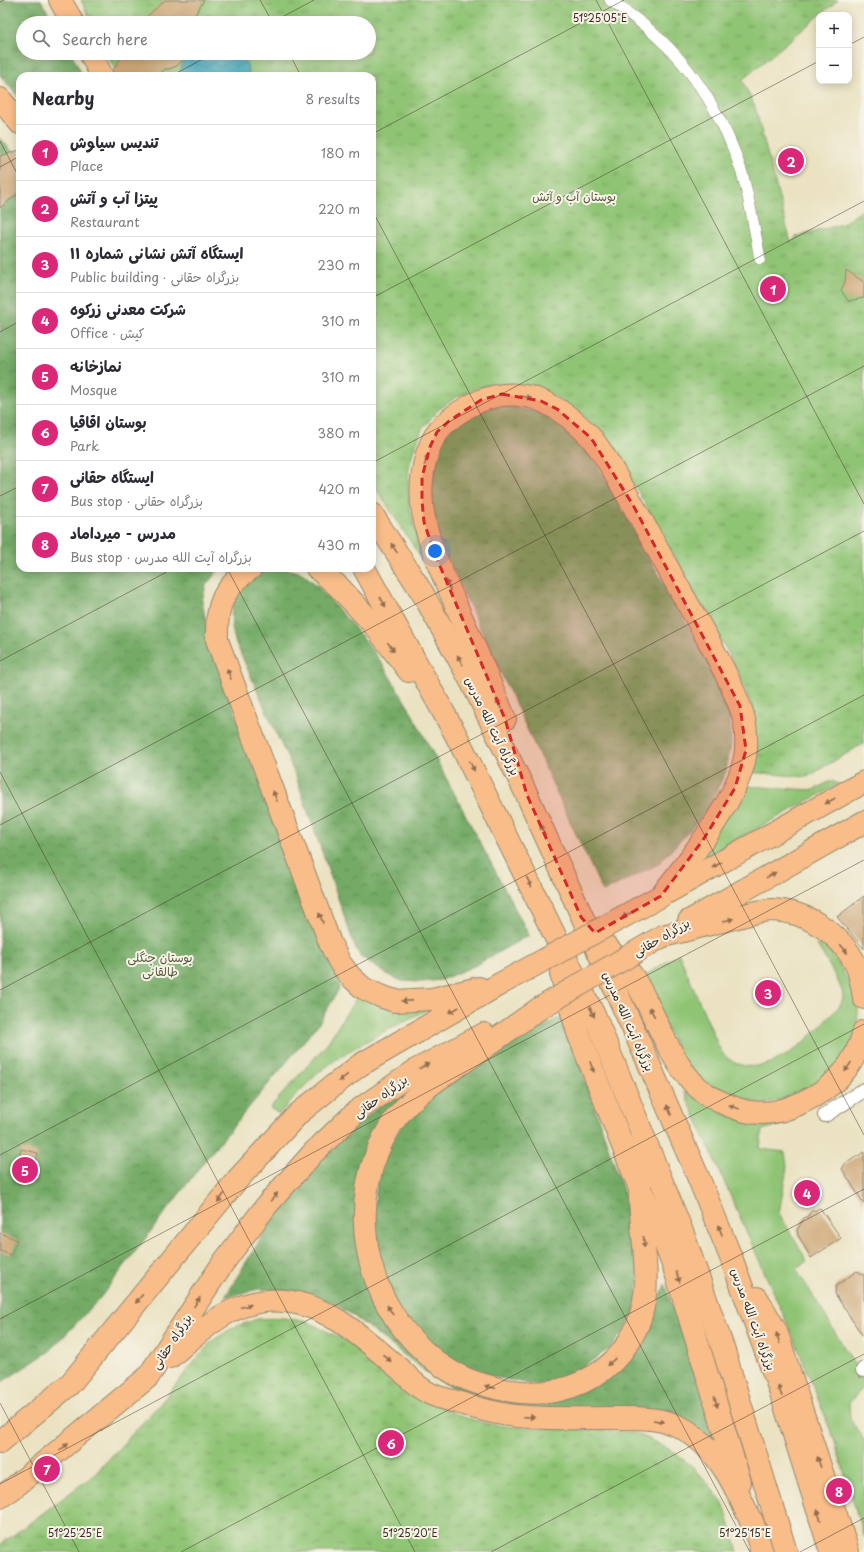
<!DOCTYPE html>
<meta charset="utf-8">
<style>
:root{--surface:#fff;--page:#f2f2f3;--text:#2b2b33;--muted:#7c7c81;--line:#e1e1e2;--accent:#db2777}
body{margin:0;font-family:"Playpen Sans","Playpen Sans Arabic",sans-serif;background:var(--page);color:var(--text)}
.controls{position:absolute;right:12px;top:12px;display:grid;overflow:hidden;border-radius:8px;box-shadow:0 2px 10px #0003}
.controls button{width:36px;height:36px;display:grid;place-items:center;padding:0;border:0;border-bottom:1px solid var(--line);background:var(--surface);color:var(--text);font:20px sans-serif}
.you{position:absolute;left:435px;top:551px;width:14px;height:14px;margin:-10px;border:3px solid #fff;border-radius:50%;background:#1a73e8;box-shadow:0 0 0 6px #1a73e833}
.badge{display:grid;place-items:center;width:26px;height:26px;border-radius:50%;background:var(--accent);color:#fff;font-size:13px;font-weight:700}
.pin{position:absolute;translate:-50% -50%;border:2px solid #fff;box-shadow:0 1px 4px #0006}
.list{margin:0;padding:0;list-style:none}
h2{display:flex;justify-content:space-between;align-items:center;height:52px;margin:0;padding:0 16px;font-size:17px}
h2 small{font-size:13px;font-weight:400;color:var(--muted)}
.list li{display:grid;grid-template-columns:26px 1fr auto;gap:12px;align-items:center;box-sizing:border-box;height:56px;padding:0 16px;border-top:1px solid var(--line)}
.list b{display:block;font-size:15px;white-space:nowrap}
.list p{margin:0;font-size:13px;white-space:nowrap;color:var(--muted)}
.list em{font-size:13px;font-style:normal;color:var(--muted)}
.icon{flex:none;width:22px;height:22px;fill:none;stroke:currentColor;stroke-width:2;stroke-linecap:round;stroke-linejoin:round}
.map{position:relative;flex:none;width:864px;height:1552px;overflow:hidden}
.search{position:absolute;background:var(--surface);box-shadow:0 2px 10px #0003;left:16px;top:16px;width:360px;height:44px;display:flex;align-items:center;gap:10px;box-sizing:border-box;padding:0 14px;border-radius:22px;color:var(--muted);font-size:15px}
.panel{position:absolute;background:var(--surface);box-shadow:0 2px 10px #0003;left:16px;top:72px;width:360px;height:500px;border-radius:12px}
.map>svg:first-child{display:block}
.green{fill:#90c475;stroke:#66774a}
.forest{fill:url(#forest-crowns);stroke:#586a42}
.park{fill:url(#park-tufts);stroke:#66774a}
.water{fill:url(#water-waves);stroke:#3d6a6e}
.building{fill:#cda878}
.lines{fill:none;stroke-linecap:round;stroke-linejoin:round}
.pedestrian-casing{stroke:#928670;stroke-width:12}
.minor-casing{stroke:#928670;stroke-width:16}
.trunk-casing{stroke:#928670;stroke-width:24}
.pedestrian{stroke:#fff;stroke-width:11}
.minor{stroke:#fff;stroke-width:14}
.trunk{stroke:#f8bd89;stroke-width:22}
.trunk-bridge-casing{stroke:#928670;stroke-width:24;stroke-linecap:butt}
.trunk-bridge{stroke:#f8bd89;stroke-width:22}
.oneway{fill:#906c4e}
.marked{fill:#d62828;fill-opacity:0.2;stroke:#d62828;stroke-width:3;stroke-dasharray:8 5;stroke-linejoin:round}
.ticks{fill:none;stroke:#3b2a1e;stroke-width:1;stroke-opacity:0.45}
.labels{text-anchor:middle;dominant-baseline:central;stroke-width:4;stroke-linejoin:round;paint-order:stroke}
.park-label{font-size:12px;fill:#545838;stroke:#f7f3e8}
.street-label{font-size:12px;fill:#3b2a1e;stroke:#f7f3e8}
.ticks-label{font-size:10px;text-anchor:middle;fill:#3b2a1e;stroke:#f7f3e8;stroke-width:4;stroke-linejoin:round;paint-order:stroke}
</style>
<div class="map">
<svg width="864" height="1552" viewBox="0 0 864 1552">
<defs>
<pattern id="forest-crowns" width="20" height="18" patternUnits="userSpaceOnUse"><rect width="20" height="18" fill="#74aa66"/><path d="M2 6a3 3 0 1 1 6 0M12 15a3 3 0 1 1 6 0" fill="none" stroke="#608b53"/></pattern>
<pattern id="park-tufts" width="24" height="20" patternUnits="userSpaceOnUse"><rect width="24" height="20" fill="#90c475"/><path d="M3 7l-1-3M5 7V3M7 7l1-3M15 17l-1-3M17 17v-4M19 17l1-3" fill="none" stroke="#779f5f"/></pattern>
<pattern id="water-waves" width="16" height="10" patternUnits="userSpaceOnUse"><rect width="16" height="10" fill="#3fa9bf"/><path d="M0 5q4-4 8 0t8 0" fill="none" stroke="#368a9b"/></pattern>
</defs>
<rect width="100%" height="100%" fill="#f7f3e8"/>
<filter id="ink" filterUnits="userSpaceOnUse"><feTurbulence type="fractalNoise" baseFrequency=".025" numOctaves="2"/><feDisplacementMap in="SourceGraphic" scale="8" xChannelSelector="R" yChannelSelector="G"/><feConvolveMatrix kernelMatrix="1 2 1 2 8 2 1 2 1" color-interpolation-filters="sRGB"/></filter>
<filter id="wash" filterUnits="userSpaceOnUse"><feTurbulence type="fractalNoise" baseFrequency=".012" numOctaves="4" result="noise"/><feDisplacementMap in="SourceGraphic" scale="16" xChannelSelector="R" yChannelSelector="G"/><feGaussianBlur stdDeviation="0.9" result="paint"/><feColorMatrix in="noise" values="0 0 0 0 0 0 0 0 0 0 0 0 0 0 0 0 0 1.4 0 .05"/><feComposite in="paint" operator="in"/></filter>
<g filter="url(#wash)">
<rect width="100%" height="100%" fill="#eae2c1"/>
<!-- green -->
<g class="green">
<polygon points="831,781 839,784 695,862 745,786 813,790"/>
<path d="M823 942 838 963 853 990 858 1009 857 1032 840 1066 801 1095 764 1104 725 1095 701 1080 684 1062 641 978 679 954C689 978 699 1001 709 1024 713 1033 719 1051 726 1057 761 1085 805 1044 827 1019 833 1013 842 1006 843 997 844 988 823 955 817 945Z"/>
<path d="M358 995 439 1003C400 1025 351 1045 317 1074 304 1086 291 1100 279 1114L270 1108 326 1045Z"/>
<polygon points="684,1091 721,1113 746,1120 789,1123 762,1130 760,1149 785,1152 787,1167 779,1213 807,1261 796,1269 817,1302 864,1381 864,1387 849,1403 850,1419 864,1440 864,1537 834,1439 795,1341"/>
</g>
<!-- forest -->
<g class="forest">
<polygon points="0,0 41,0 54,23 23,23 23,53 71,53 83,76 20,76 20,99 0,75"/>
<polygon points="0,138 20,160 20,568 220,568 206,585 202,601 209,639 270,810 341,982 339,989 319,1023 206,1159 100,1298 50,1351 0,1383"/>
<path d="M504 405C527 409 550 414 569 429 577 435 583 444 590 452L714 673 730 710 731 744 726 771 710 805 693 827 658 864 603 892 440 542 430 504 436 443 451 428 483 408Z"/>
<path d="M275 568H283L302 573 317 585 354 627 379 659 409 708 529 935 474 966 441 980 421 982 402 981 388 975 360 956 355 947 296 777 235 641C233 631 230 621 232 611 234 595 247 579 260 572 265 570 270 569 275 568Z"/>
<polygon points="563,1016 643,1248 634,1313 624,1331 610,1348 566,1378 537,1385 478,1374 453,1360 430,1345 390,1299 371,1238 379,1165 409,1113 493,1052"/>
<polygon points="415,1082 358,1207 406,1343 540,1399 635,1347 649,1327 665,1284 719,1445 706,1435 495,1404 462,1392 431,1376 355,1317 332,1302 294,1291 259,1289 225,1297 270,1223 318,1165 347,1132 385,1102"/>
</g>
<!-- park -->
<g class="park">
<polygon points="81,0 838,0 742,80 755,107 791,243 796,237 842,224 864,209 864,743 807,777 748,772 753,710 737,669 636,488 616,456 596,429 580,412 555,396 509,385 477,388 455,398 438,410 422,429 413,452 409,467 408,485 409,504 423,561 372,482 372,76 118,76 106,53 369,53 369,23 92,23"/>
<polygon points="283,1318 308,1322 365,1350 446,1410 463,1417 490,1424 513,1427 620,1431 640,1434 674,1452 692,1467 709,1485 724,1505 738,1552 0,1552 0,1545 94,1475 159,1405 211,1342 232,1328 257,1319"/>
</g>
<!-- water -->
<polygon class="water" points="191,53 243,53 250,76 180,76 182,63"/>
<g id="blocks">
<!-- building -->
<g class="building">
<polygon points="165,0 204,0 190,23 140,23"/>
<polygon points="124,53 189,53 177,66 169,69 165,69 157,76 114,76 113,70"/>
<polygon points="20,150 20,192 0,208 0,156"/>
<polygon points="846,270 864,282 864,298 848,301 841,290 845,282"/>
<polygon points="864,896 864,949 837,917"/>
<polygon points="21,1149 38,1153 31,1181 14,1177"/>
<polygon points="864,1152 864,1204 842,1169 845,1164"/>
<polygon points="820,1208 841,1238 811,1258 798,1235 797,1230 804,1218 808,1216 811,1211 814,1211"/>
<polygon points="0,1233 17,1240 11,1255 0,1251"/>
<polygon points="857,1271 864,1275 864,1338 835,1294 836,1286"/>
</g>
</g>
</g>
<g filter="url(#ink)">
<use href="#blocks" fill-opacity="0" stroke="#928670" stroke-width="1"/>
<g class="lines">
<!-- pedestrian casing -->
<g class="pedestrian-casing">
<path id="pedestrian" d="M610 0C625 11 640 21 653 33 695 69 726 122 742 173 750 201 755 231 760 259"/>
</g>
<!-- minor casing -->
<g class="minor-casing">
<g id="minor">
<polyline points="825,1115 864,1090"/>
<polyline points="863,1370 864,1369"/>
</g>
</g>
<!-- trunk casing -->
<g class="trunk-casing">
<g id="trunk">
<polyline points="60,0 73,23"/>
<polyline points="90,53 102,76"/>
<polyline points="0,99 20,123"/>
<polyline points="372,514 423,594 472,683 527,795 645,1055 699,1179 732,1260 780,1390 831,1552"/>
<path d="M251 568C222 589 216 605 217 640L330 943 340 963 350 976 363 988 380 996 395 1001 432 999 479 988"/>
<polyline points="317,568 339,587 375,626 409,671"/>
<polyline points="364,568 456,735 596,1019 683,1234 723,1348 786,1552"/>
<path d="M505 719C490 683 475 647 459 612 447 583 431 553 425 522 418 495 421 458 436 434 443 422 459 412 471 405 500 390 530 391 557 409 569 417 583 428 592 439 603 452 611 467 619 481 635 507 649 534 664 561 689 608 719 654 739 704 745 717 747 734 746 749 743 794 689 860 661 896"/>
<polyline points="668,892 864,782"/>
<polyline points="689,921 864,822"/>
<path d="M663 936 757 912C762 911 767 910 772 910 807 911 841 934 856 965 861 976 862 987 864 998"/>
<path d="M607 947C615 956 624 965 631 974 656 1011 669 1068 706 1094 714 1099 722 1103 730 1106 755 1117 780 1114 803 1102 835 1087 855 1066 864 1031"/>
<polyline points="561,974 578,1033 640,1189 659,1227 676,1273 740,1482"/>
<path d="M540 1008C516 1025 492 1042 468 1059 440 1078 410 1096 391 1125 345 1198 361 1296 426 1353 436 1362 449 1372 462 1377 474 1383 487 1386 500 1389 516 1392 531 1394 548 1392 580 1388 611 1370 628 1343 660 1295 639 1241 640 1188 640 1172 642 1156 643 1140"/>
<polyline points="757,1298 776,1331 848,1552"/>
<path d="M170 1357C204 1328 235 1296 285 1301 332 1306 367 1342 401 1370 409 1378 420 1390 431 1394 439 1398 449 1400 457 1402 481 1410 504 1416 529 1417 557 1419 585 1418 613 1418 635 1418 662 1417 682 1428 723 1451 739 1495 757 1535"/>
<polyline points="0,1442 70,1384 237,1180 298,1114 330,1088 360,1065 500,984"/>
<polyline points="0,1497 12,1489 148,1377 223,1263 267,1205 313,1153 357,1111 416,1070 484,1034"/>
<polyline points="752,1521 762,1552"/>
</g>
</g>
<!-- pedestrian -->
<use href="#pedestrian" class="pedestrian"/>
<!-- minor -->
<use href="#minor" class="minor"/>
<!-- trunk -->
<use href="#trunk" class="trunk"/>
<!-- trunk-bridge casing -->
<g class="trunk-bridge-casing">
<g id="trunk-bridge">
<polyline points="500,984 661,896"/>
<polyline points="540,1008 663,936"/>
</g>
</g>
<!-- trunk-bridge -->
<use href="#trunk-bridge" class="trunk-bridge"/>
</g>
<!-- one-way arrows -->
<defs><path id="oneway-solid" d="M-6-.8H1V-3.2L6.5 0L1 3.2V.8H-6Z"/></defs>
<g class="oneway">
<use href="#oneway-solid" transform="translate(526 397) rotate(12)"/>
<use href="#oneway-solid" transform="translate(426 460) rotate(-74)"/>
<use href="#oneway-solid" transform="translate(394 548) rotate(-123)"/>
<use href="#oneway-solid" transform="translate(448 585) rotate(-113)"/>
<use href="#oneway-solid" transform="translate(383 602) rotate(61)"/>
<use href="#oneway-solid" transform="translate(391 647) rotate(53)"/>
<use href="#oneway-solid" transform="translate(460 660) rotate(-119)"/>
<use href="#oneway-solid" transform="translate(229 674) rotate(-111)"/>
<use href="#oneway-solid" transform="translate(499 704) rotate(-113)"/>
<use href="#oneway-solid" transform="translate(472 766) rotate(64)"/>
<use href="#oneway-solid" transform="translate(275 796) rotate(-111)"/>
<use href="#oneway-solid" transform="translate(830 801) rotate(151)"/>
<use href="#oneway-solid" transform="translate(543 830) rotate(-114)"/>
<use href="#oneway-solid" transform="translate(717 865) rotate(151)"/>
<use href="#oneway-solid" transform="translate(771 875) rotate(-29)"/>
<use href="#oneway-solid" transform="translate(529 882) rotate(64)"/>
<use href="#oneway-solid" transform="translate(627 915) rotate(152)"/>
<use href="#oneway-solid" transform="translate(321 918) rotate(-111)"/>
<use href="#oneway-solid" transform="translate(728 920) rotate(-14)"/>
<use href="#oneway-solid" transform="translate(844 949) rotate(52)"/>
<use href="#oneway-solid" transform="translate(407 1001) rotate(179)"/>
<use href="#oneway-solid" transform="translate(454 1010) rotate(150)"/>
<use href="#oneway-solid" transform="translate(592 1012) rotate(65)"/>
<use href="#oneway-solid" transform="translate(652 1012) rotate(-119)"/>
<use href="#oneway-solid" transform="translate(424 1066) rotate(-29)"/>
<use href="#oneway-solid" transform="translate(592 1067) rotate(69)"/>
<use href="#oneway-solid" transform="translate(848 1067) rotate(124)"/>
<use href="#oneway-solid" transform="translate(343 1078) rotate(144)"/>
<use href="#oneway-solid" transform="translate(734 1107) rotate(-160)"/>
<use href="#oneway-solid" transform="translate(669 1110) rotate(-114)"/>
<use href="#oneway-solid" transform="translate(274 1197) rotate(-49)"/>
<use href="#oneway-solid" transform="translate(221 1198) rotate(129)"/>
<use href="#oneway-solid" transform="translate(720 1230) rotate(-112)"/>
<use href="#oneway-solid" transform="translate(644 1242) rotate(85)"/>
<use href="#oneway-solid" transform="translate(678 1277) rotate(72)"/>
<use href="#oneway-solid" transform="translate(139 1299) rotate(129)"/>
<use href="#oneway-solid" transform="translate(197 1302) rotate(-57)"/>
<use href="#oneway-solid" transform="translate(246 1306) rotate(-15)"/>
<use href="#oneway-solid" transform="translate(390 1310) rotate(-121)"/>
<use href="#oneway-solid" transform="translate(778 1338) rotate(-108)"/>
<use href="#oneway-solid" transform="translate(387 1358) rotate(41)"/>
<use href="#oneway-solid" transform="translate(611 1362) rotate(139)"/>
<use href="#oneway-solid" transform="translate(490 1387) rotate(-167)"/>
<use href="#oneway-solid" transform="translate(780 1391) rotate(-109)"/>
<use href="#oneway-solid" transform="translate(716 1402) rotate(73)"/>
<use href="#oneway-solid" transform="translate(529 1417) rotate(2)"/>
<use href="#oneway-solid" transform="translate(659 1421) rotate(9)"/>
<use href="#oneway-solid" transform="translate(64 1447) rotate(-39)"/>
<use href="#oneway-solid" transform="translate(819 1462) rotate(-108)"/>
<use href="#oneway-solid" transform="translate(819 1515) rotate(-107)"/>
</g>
</g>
<!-- marked area -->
<path class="marked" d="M502 394 541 401 557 409 591 438 633 505 740 706 746 750 735 788 703 840 661 896 595 933 581 917 527 795 505 719 434 552 424 522 422 501V477L430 447 437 432 449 421 481 400Z"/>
<!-- ticks -->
<path class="ticks" d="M260 0 273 23M596 0 864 504M0 2 4 0M271 23 314 0M849 45 864 37M289 53 301 76M171 76 214 53M372 134 624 0M0 141 20 179M0 167 20 156M372 210 864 1135M372 298 819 61M0 332 20 321M372 463 864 201M0 496 20 486M227 568 750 1552M0 661 174 568M0 772 415 1552M0 825 864 366M0 990 864 531M0 1155 864 695M0 1319 864 860M0 1403 79 1552M0 1484 864 1024M181 1552 864 1189M491 1552 864 1354M800 1552 864 1518"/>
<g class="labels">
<!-- park labels -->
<g class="park-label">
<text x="574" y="196">بوستان آب و آتش</text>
<text x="160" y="957">بوستان جنگلی<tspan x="160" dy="14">طالقانی</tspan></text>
</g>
<!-- street labels -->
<g class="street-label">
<text transform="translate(493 726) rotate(64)">بزرگراه آیت الله مدرس</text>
<text transform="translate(661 937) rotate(-30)">بزرگراه حقانی</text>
<text transform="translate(629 1021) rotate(66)">بزرگراه آیت الله مدرس</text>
<text transform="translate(380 1096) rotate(-36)">بزرگراه حقانی</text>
<text transform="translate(754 1319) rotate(70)">بزرگراه آیت الله مدرس</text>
<text transform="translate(171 1341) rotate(-57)">بزرگراه حقانی</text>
</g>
</g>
<g class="ticks-label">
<text x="600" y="22">51°25'05"E</text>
<text x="75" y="1537">51°25'25"E</text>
<text x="410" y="1537">51°25'20"E</text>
<text x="745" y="1537">51°25'15"E</text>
</g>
</svg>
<div class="controls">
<button>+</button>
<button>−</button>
</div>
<div class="you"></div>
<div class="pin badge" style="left:773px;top:289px">1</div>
<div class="pin badge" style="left:791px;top:161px">2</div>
<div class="pin badge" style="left:768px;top:993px">3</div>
<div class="pin badge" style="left:807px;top:1193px">4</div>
<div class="pin badge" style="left:25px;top:1170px">5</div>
<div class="pin badge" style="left:391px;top:1443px">6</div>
<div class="pin badge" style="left:47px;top:1469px">7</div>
<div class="pin badge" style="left:839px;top:1491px">8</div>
<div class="search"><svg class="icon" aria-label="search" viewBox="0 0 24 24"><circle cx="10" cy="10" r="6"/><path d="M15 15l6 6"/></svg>Search here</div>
<section class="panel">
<h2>Nearby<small>8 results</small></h2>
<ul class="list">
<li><span class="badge">1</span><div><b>تندیس سیاوش</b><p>Place</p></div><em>180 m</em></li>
<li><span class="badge">2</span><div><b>پیتزا آب و آتش</b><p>Restaurant</p></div><em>220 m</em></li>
<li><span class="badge">3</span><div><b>ایستگاه آتش نشانی شماره ۱۱</b><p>Public building · بزرگراه حقانی</p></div><em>230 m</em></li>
<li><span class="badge">4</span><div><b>شرکت معدنی زرکوه</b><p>Office · کیش</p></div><em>310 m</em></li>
<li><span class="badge">5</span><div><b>نمازخانه</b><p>Mosque</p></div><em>310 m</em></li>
<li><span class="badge">6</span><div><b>بوستان اقاقیا</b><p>Park</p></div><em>380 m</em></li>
<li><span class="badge">7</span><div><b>ایستگاه حقانی</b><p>Bus stop · بزرگراه حقانی</p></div><em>420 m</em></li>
<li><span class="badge">8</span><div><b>مدرس - میرداماد</b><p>Bus stop · بزرگراه آیت الله مدرس</p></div><em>430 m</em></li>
</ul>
</section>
</div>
